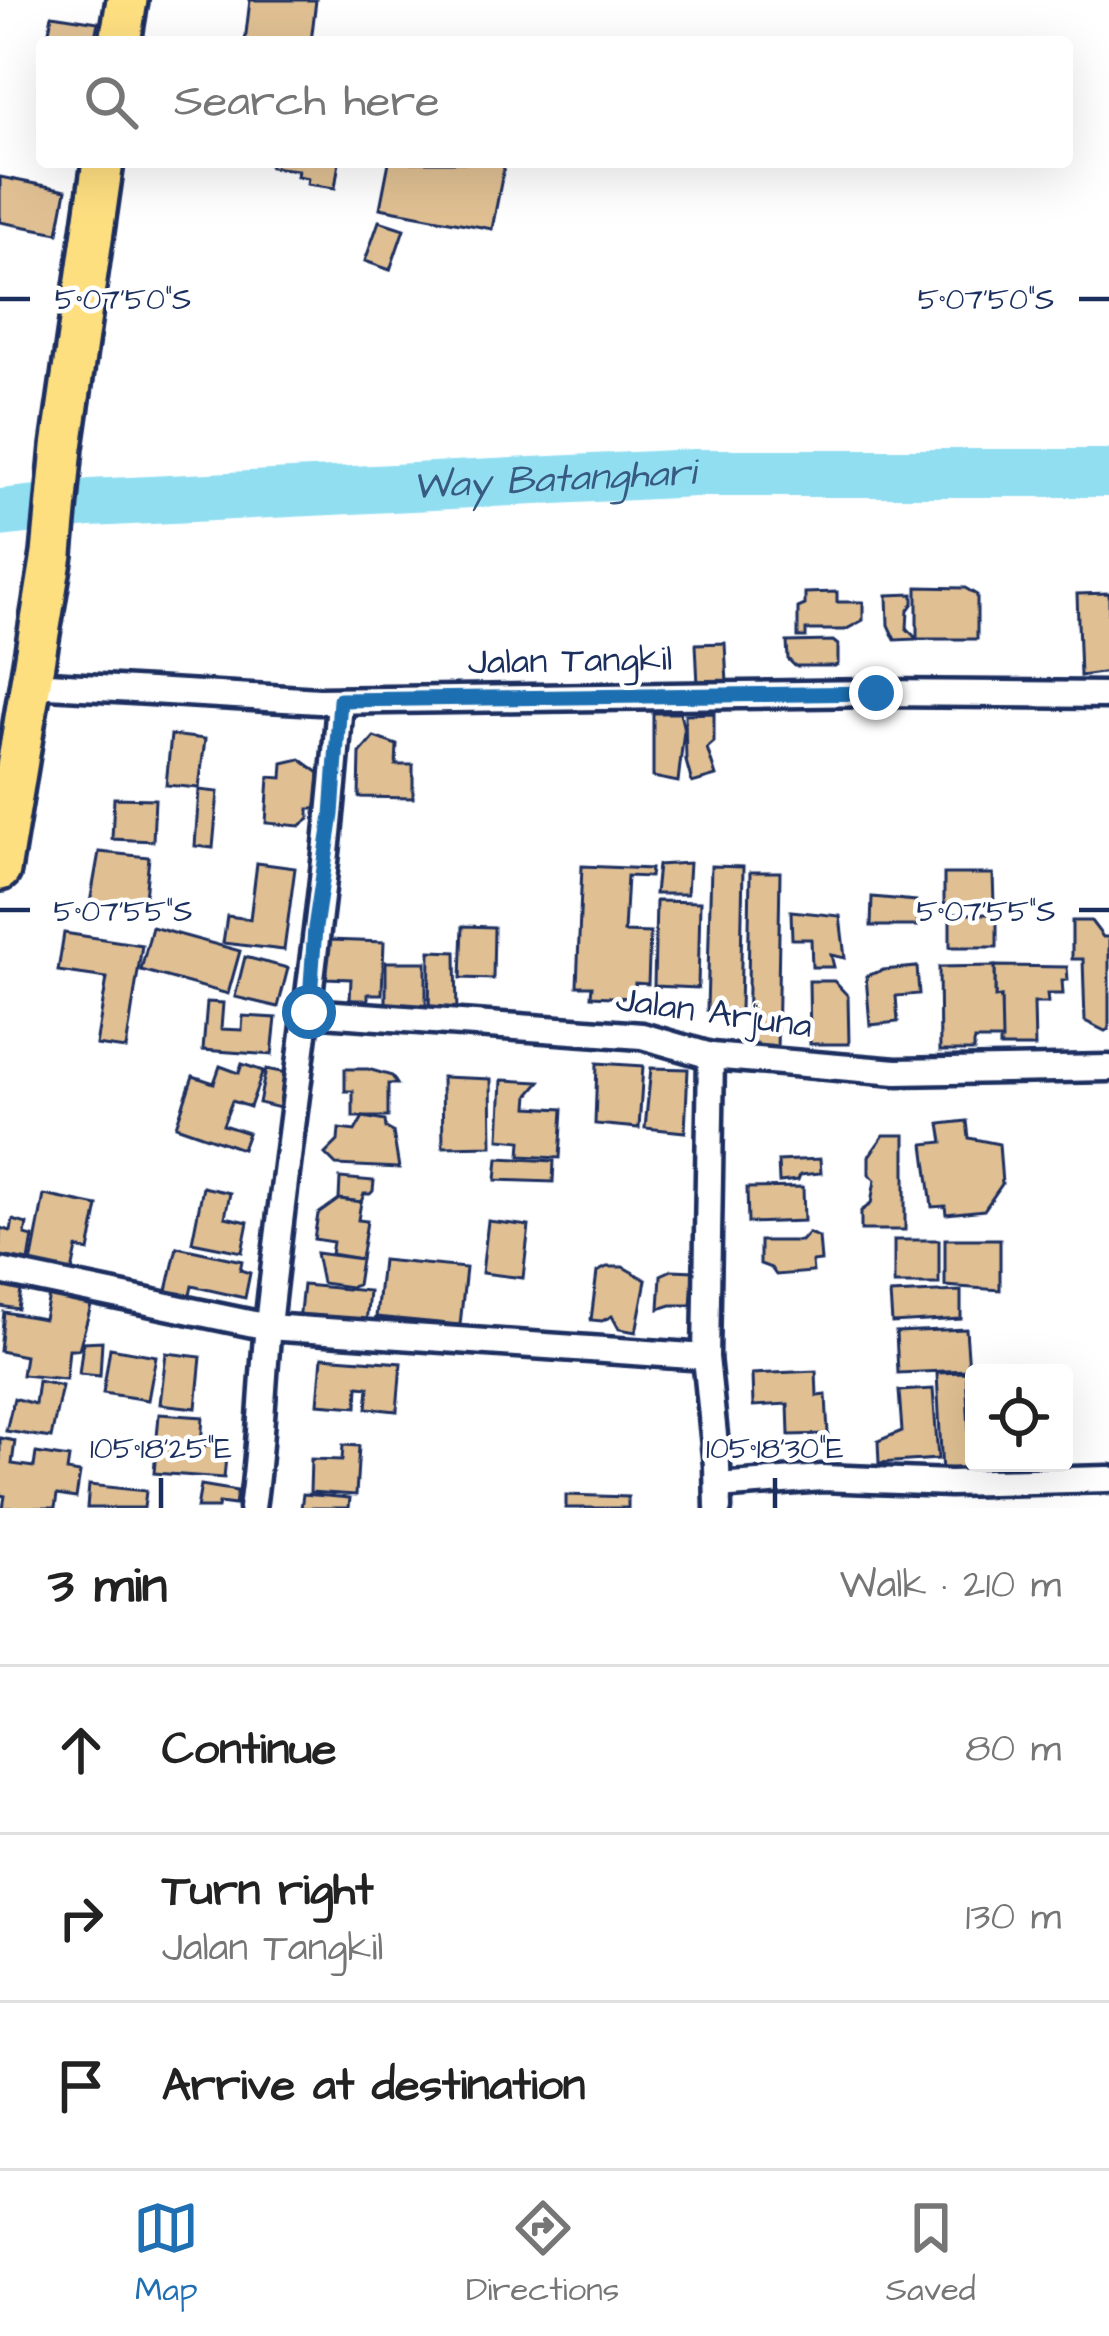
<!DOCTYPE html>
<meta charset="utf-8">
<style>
:root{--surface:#fff;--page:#f6f6f6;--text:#222;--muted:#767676;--line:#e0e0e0;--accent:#1f6fb2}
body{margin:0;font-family:"Architects Daughter",sans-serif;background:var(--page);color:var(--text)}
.controls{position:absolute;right:36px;bottom:36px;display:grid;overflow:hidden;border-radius:12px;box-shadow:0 12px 48px #0002}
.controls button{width:108px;height:108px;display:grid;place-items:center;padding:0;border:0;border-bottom:3px solid var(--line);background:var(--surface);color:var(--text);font:60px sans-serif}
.stop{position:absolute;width:36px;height:36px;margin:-27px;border:9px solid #1f6fb2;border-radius:50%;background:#fff}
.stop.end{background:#1f6fb2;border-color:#fff;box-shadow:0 3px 12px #0008}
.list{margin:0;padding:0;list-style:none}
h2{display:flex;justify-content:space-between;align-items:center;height:156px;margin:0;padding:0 48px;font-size:51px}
h2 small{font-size:39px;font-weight:400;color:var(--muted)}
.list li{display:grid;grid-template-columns:78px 1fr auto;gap:36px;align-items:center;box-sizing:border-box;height:168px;padding:0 48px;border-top:3px solid var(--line)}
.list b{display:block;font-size:45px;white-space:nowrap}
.list p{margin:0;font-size:39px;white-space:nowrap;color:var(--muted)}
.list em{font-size:39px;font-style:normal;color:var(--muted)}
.icon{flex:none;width:66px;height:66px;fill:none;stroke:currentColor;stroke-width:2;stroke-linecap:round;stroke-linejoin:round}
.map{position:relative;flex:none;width:1109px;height:1508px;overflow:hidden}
.search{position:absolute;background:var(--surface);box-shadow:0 12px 48px #0002;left:36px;right:36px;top:36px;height:132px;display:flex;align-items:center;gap:30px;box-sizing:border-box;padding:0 42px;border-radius:12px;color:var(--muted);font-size:45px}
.sheet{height:660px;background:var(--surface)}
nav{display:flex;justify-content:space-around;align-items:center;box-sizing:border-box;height:168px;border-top:3px solid var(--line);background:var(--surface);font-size:33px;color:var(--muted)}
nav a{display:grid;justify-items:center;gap:6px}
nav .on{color:var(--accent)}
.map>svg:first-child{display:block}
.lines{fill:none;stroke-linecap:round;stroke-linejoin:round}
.river{stroke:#91def1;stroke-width:48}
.building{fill:#e0c093;stroke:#1b2f5e;stroke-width:3}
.minor-casing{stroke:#1b2f5e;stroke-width:33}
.primary-casing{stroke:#1b2f5e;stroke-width:48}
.minor{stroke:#fff;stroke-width:24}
.primary{stroke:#fedf80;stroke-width:39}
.route{stroke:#1f6fb2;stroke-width:15}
.ticks{fill:none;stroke:#1b2f5e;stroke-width:4.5}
.labels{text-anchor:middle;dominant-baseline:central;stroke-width:9;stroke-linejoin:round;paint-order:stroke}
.street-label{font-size:36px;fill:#1b2f5e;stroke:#fff}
.water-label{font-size:39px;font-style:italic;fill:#385b83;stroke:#fff}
.ticks-label{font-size:30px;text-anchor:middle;fill:#1b2f5e;stroke:#fff;stroke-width:9;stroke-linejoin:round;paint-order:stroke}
</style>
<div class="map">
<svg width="1109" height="1508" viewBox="0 0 1109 1508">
<rect width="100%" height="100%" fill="#fff"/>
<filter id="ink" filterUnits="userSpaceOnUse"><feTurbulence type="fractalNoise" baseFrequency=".00833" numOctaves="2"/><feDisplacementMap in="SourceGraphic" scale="24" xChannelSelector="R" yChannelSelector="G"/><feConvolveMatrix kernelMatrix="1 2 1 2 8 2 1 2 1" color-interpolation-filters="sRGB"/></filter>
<g filter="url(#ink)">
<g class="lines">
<!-- river -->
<path class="river" id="s1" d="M0 513 90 503 694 473H1109"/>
</g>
<!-- building -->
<g class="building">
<polygon points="250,0 316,0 311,42 245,42"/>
<polygon points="52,15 98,22 94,42 47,42"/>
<polygon points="271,162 339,162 335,188 307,184 308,178 297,176 298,170 270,167"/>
<polygon points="389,162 505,162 492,229 380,208"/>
<polygon points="0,177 66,190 58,233 0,222"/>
<polygon points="379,221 404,229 390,270 365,261"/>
<polygon points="917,587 965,588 977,595 977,639 917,639"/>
<polygon points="837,592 837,602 863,602 863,620 845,630 806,630 806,637 798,637 798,608 805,605 805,593"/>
<polygon points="1109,593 1109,672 1080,676 1077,594"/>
<polygon points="913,594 913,603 908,610 907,629 917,639 895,640 888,625 887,595"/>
<polygon points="833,641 838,645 838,664 835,666 795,666 788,659 787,642"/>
<polygon points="725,643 727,684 698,685 696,644"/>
<polygon points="653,713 680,713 684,730 678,782 653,777"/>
<polygon points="714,713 714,742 707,748 716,776 692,783 686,761 685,714"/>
<polygon points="171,735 205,739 199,788 166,785"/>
<polygon points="374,737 397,745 396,765 413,765 413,798 359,797 360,753"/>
<polygon points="300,759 319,773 317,809 309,809 309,819 300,826 266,823 269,777 282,778 283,763"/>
<polygon points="199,790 218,792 213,848 195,846"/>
<polygon points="114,798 155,799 153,841 112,839"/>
<polygon points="99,852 149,857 144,908 90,903"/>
<polygon points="257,863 295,868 284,950 223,943 227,916 250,919"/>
<polygon points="689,863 687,894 655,894 658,865"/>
<polygon points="582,866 651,869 650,877 627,876 624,932 650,933 648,984 635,983 634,998 591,996 592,986 577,986"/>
<polygon points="711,866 743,867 740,1011 707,1010"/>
<polygon points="750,872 780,872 777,1054 759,1054 757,1044 747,1044"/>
<polygon points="944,874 993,874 994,904 944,904"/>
<polygon points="872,897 916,901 918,926 871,926"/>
<polygon points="656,901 700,902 698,988 654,986"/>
<polygon points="791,911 840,916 845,958 831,955 834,967 812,967 811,939 792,939"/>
<rect x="950" y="914" width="47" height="33"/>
<polygon points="1072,921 1091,921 1103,937 1109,937 1109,1029 1105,1031 1085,1021 1083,959 1072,959"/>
<polygon points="463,926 494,927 493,979 461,978"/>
<polygon points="152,927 240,951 228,994 141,970"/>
<polygon points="64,933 142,945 126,1049 96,1045 107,978 58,971"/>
<polygon points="328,940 384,942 382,994 368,994 368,1000 350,1000 351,979 326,978"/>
<polygon points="430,951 456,952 457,1019 429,1018"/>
<polygon points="245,957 288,968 278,1007 235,997"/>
<rect x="386" y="962" width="40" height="52"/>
<polygon points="995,966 1067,967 1068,980 1062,980 1063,994 1047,994 1048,1003 1034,1003 1035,1047 1000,1047 1001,997 995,998"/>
<polygon points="995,966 995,998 1001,997 1002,1040 974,1040 974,1051 940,1051 939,967"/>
<polygon points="917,967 919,994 896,996 898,1022 870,1025 866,976 883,970"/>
<polygon points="809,981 834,981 848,996 849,1044 810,1044"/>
<polygon points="207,1002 223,1003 221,1029 242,1030 243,1016 276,1018 272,1055 203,1050"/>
<polygon points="597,1063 643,1066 639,1128 595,1124"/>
<polygon points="242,1064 263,1071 250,1107 232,1101 223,1125 248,1133 242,1149 176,1126 193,1076 214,1083 220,1066 239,1073"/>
<polygon points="651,1068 688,1069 685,1132 645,1128"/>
<polygon points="266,1069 291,1074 284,1109 259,1103"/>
<polygon points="345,1069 368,1069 392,1076 397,1084 388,1084 388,1117 353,1117 353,1091 345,1091"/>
<polygon points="442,1077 491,1079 492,1146 443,1147"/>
<polygon points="502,1080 540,1082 529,1095 528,1107 563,1109 560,1158 520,1156 521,1141 499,1139"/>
<polygon points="363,1117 385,1121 386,1128 393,1132 399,1168 336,1165 325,1154 338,1141 339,1129 355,1131"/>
<polygon points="967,1121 969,1138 999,1144 1002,1184 984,1210 946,1214 945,1206 932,1207 924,1144 943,1142 940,1124"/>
<polygon points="884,1135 905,1135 905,1230 861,1230 861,1211 871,1204 875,1180 869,1174 869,1156"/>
<polygon points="498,1158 554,1161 553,1182 496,1180"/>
<polygon points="820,1159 821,1173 800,1175 798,1180 779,1182 778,1161"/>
<polygon points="340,1178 374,1181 373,1191 370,1194 364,1194 361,1202 339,1199"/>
<polygon points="203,1187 230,1193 225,1217 248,1222 242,1252 192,1242"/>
<polygon points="803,1187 804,1221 748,1223 747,1188"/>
<polygon points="44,1195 98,1206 89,1251 77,1248 72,1272 31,1264"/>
<polygon points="339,1199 361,1202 358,1220 367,1221 361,1259 331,1254 333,1242 314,1239 318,1214"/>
<polygon points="13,1220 27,1224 25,1235 33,1237 29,1261 0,1256 0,1228 11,1231"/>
<polygon points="488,1221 529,1226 523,1278 482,1273"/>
<polygon points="808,1233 819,1237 821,1261 812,1262 813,1272 776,1275 771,1268 760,1264 760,1241 801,1241"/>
<polygon points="945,1239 1000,1239 1000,1290 945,1286"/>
<rect x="894" y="1240" width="45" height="44"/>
<polygon points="177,1247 242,1261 240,1270 250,1273 245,1298 192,1286 189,1300 166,1295"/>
<polygon points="316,1253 361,1259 357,1285 351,1287 322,1283"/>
<polygon points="382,1260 466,1268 460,1325 376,1317"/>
<polygon points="607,1267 623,1267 646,1280 636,1332 619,1329 612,1316 602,1321 591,1320 597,1272"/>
<polygon points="672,1270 694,1271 691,1305 671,1305 659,1309 661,1275"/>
<polygon points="0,1280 22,1284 18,1309 0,1306"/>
<polygon points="303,1285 369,1291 366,1324 299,1320"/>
<polygon points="50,1291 93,1299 79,1349 69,1349 66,1379 22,1375 25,1356 0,1351 4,1312 44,1319"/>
<polygon points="961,1291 961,1319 892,1323 890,1294"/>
<polygon points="966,1329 969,1370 898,1373 896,1332"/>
<polygon points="102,1341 100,1376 79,1374 83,1342"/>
<polygon points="110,1348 156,1356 148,1400 103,1393"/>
<polygon points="166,1353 201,1357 196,1408 160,1404"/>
<polygon points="322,1357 401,1363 397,1411 367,1408 369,1387 358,1386 357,1407 318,1404"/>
<polygon points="816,1371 817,1396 826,1395 828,1434 789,1435 788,1404 753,1406 752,1374"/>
<polygon points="966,1372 971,1471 942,1474 937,1373"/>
<polygon points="38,1381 62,1386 51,1438 6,1431 14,1398 35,1404"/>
<polygon points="933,1389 938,1459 879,1463 878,1441 902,1431 899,1391"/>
<polygon points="159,1414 203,1417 201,1445 227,1447 224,1478 154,1473"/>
<polygon points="0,1438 15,1441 12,1464 34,1467 36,1453 69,1458 67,1471 80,1473 76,1498 57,1495 55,1508 3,1508 5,1496 0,1495"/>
<polygon points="343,1445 359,1446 356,1495 310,1492 311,1459 342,1460"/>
<polygon points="89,1485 146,1491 144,1508 87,1508"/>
<polygon points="201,1485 237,1491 235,1505 219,1503 218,1508 197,1508"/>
<polygon points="303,1494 350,1498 349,1508 301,1508"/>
<polygon points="566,1495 628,1497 628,1508 566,1508"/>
</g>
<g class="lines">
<!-- minor casing -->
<g class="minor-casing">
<g id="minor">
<polyline points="32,684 319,701 876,693 1109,695"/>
<polyline points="309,1012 642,1036 711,1056 896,1072 1109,1068"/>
<polyline points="711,1056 706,1357 717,1465 718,1508"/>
<polyline points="0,1271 268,1327 706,1357"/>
<polyline points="718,1486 822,1478 950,1483 1109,1479"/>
<path d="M252 1508C261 1448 262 1387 268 1326 290 1117 325 910 340 701"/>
</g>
</g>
<!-- primary casing -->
<g class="primary-casing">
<g id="primary">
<polyline points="120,42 127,0"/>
<polyline points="0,870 52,554 62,447 103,162"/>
</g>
</g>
<!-- minor -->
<use href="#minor" class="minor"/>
<!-- primary -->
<use href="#primary" class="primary"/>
</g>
</g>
<g class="lines" filter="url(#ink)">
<!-- route -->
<polyline class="route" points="309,1012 315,928 332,815 340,700 876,693"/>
</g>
<!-- ticks -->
<path class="ticks" d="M0 299H30M1079 299H1109M0 910H30M1079 910H1109M161 1478V1508M775 1478V1508"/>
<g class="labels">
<!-- street labels -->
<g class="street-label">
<text transform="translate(570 661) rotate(-1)">Jalan Tangkil</text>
<text transform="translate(714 1013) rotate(8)">Jalan Arjuna</text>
</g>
<!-- water labels -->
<g class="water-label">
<text stroke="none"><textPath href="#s1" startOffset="555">Way Batanghari</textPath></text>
</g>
</g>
<g class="ticks-label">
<text x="123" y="309">5°07'50"S</text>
<text x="986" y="309">5°07'50"S</text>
<text x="123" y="921">5°07'55"S</text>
<text x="986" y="921">5°07'55"S</text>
<text x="161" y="1458">105°18'25"E</text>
<text x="775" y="1458">105°18'30"E</text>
</g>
</svg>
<div class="controls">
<button><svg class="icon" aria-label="locate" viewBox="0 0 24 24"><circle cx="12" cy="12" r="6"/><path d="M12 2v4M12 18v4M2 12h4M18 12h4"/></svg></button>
</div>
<div class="stop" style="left:309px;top:1012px"></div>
<div class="stop end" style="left:876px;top:693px"></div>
<div class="search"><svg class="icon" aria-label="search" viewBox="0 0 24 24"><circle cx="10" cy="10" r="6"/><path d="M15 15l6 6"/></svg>Search here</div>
</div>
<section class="sheet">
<h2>3 min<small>Walk · 210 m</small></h2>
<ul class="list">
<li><svg class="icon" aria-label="ahead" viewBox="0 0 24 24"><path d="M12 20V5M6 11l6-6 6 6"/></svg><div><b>Continue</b></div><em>80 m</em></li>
<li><svg class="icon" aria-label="right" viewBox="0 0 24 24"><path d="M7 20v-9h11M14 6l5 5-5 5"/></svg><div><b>Turn right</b><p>Jalan Tangkil</p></div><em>130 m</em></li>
<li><svg class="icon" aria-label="arrive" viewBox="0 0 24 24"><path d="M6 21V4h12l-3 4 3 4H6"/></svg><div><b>Arrive at destination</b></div></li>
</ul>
</section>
<nav>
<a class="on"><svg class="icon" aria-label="map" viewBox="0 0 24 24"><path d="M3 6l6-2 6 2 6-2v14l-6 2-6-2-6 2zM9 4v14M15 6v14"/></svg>Map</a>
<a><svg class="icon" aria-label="directions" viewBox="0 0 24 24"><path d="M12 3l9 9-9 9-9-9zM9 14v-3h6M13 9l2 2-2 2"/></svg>Directions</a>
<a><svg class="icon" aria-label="saved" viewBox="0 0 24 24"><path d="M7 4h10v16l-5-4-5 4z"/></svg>Saved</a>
</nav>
